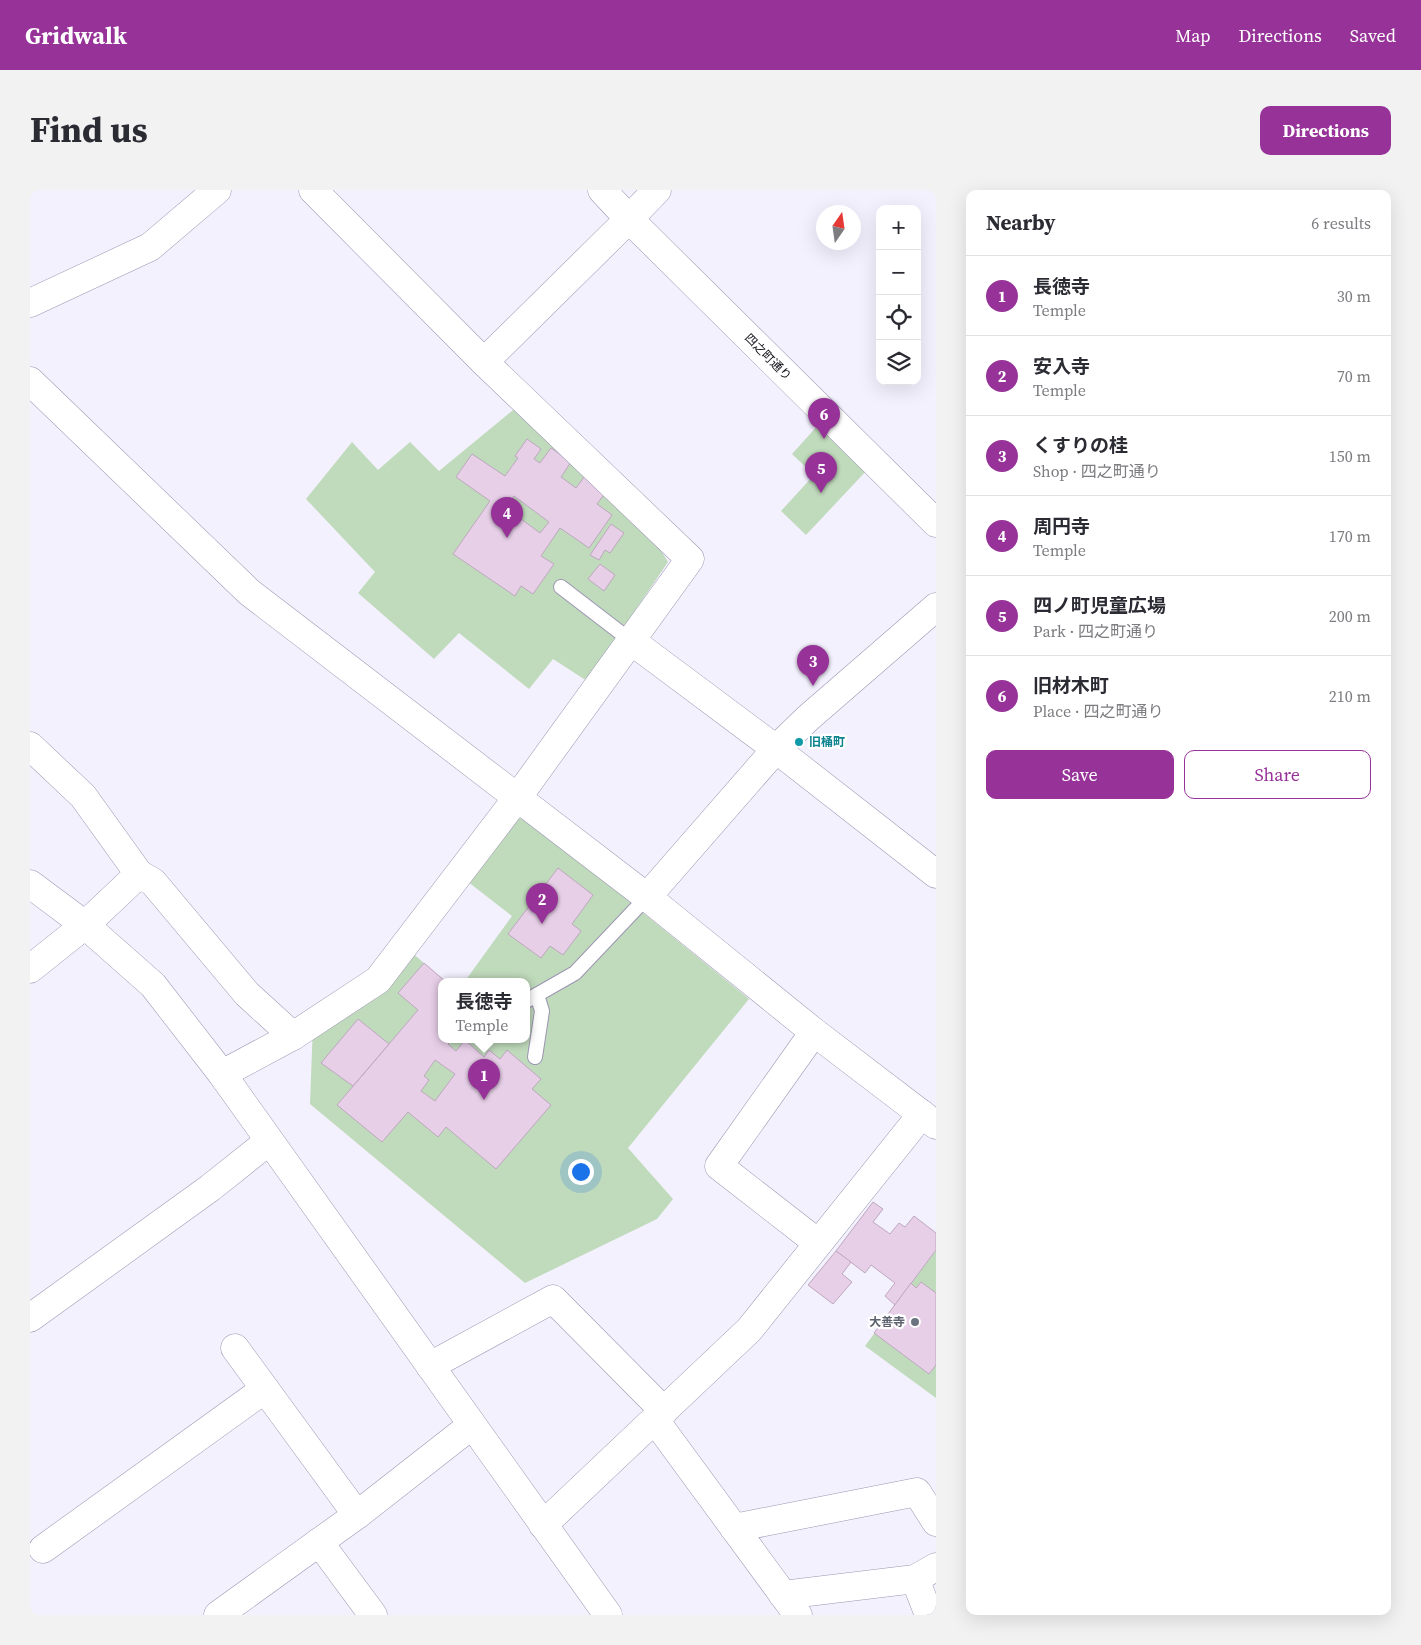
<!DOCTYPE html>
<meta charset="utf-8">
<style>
:root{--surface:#fff;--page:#f2f2f3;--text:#2b2b33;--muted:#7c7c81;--line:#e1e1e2;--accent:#973298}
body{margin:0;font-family:"Source Serif 4","Noto Sans JP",serif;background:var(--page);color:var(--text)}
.controls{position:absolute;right:15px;top:15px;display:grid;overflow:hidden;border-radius:10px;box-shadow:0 5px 20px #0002}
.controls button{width:45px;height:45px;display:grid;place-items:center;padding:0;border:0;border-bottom:1px solid var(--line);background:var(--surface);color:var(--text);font:25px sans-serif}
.compass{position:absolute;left:786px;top:15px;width:45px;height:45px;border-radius:50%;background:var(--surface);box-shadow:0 5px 20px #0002;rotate:13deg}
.you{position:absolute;left:550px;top:981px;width:18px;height:18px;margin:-12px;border:4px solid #fff;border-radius:50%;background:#1a73e8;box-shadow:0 0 0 8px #1a73e833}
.badge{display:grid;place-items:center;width:32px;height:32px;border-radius:50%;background:var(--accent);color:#fff;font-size:16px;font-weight:700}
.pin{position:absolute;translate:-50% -41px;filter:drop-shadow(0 1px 2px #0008)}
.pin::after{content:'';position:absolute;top:26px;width:18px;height:15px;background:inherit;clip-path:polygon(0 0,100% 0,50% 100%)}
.popup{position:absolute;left:408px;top:788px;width:92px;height:65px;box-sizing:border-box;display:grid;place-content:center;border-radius:10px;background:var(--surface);filter:drop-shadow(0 1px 4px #0005);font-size:16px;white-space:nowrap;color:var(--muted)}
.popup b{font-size:19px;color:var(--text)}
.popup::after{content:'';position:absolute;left:50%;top:100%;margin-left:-10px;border:10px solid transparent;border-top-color:var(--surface)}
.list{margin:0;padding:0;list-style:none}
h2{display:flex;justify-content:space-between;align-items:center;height:65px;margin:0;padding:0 20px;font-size:21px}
h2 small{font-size:16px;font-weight:400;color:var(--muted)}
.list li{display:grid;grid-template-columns:32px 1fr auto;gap:15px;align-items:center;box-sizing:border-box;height:80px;padding:0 20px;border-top:1px solid var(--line)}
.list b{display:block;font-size:19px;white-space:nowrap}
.list p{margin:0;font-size:16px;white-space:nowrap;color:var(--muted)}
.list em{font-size:16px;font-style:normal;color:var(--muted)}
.actions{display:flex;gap:10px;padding:15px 20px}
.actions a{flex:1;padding:11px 0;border:1px solid var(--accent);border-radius:10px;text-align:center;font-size:18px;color:var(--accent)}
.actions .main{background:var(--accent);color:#fff}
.icon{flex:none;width:28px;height:28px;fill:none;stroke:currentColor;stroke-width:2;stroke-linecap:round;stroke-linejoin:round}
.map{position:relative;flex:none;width:906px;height:1425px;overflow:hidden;border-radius:10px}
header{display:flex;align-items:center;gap:30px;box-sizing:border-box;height:70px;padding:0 25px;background:var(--accent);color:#fff}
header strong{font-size:24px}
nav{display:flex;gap:28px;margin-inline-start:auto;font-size:18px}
.intro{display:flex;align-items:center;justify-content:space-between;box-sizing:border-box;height:120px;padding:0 30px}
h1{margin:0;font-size:35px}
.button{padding:12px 22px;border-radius:10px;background:var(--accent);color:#fff;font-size:18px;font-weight:700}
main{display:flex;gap:30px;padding:0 30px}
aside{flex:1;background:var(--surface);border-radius:10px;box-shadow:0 5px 20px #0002}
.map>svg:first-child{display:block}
.green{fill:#c0dabc}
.building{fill:#e7cfe8;stroke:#bea7bf;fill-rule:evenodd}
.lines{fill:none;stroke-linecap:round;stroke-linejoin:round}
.service-casing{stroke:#9c96b2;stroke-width:16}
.minor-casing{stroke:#9c96b2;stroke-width:29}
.tertiary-casing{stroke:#9c96b2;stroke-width:29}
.service{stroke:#fff;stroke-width:14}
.minor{stroke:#fff;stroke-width:28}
.tertiary{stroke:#fff;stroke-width:28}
.culture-dot{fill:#0f9aa8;stroke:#fff;stroke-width:2}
.worship-dot{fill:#6b7280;stroke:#fff;stroke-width:2}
.labels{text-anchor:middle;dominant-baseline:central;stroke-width:4.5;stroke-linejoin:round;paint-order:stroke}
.street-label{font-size:12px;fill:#0f0c16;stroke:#fff}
.culture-label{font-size:12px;font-weight:bold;fill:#0d838f;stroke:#fff;text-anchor:start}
.worship-label{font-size:12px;font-weight:bold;fill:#5b616d;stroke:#fff;text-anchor:end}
</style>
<header>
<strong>Gridwalk</strong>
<nav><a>Map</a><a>Directions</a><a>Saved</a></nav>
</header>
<div class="intro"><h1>Find us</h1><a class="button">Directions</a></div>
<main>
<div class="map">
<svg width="906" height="1425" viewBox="0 0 906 1425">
<rect width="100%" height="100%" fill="#f4f1fe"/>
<!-- green -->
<g class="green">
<polygon points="488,216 621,344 638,372 557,491 523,469 499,499 429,443 404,469 328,403 345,382 276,309 322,252 348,280 380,252 409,281"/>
<polygon points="790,233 838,279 776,345 751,321 784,285 762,264"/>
<polygon points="497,628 719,809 598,958 643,1009 627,1029 495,1093 280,914 283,833 380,761 415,791 412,791 412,849 496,849 496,791 435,791 482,726 433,688 480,630"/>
<polygon points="906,1060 906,1208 835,1156"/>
</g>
<!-- building -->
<g class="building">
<path d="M497 249 511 259 504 269 510 273 521 258 541 272 531 287 546 298 554 287 576 302 567 314 582 325 559 358 530 338 511 366 524 374 503 404 491 396 485 406 423 364 460 311 426 287 442 264 475 286 488 268 485 266ZM484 306 519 332 510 343 475 317Z"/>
<polygon points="581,334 594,343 580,363 575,360 569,370 560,365"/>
<polygon points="570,374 585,385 574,401 558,389"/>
<polygon points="528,678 563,705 542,734 551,741 533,765 520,756 511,768 478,744"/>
<path d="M394 773 415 791H412V849H423L418 854 426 861 435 850 454 867 459 860 470 869 477 860 511 889 502 899 521 915 466 979 416 937 408 947 378 922 352 952 307 915 388 820 368 803ZM405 870 425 884 405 911 391 901 399 890 394 886Z"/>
<polygon points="328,829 359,854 323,896 291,873"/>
<polygon points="843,1012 853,1019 843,1032 860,1044 869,1033 875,1037 884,1026 906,1043 906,1060 865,1115 855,1106 865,1093 841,1075 835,1083 806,1061"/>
<polygon points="806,1061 821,1072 812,1084 822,1092 803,1114 778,1095"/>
<polygon points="891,1092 906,1103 906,1175 899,1184 844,1143 881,1093 886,1098"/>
</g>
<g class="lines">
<!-- service casing -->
<g class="service-casing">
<g id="service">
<polyline points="531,397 600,450"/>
<polyline points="496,811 545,783 617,707"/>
<polyline points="505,867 512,821 507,805"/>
</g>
</g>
<!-- minor casing -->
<g class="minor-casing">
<g id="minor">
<polyline points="572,0 599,29 906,333"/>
<polyline points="0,113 120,57 187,0"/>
<polyline points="454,172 599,29 627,0"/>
<polyline points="0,191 219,402 617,707 784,842 906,935"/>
<polyline points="600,450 746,559 906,684"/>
<polyline points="0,556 53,606 109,684 55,735 0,779"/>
<polyline points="109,684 123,692 217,804 263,846"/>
<polyline points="617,707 746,559 778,528 906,417"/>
<polyline points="784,842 689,976 788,1053"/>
<polyline points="192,884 263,846 348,790 487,608 660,369 454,172 283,0"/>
<polyline points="0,1128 180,998 239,951"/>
<polyline points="205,1158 327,1325"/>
<polyline points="400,1176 523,1109 634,1221"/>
<polyline points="625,1230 768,1425"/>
<polyline points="513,1335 719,1140 892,924"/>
<polyline points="704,1338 887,1302 906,1332"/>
<polyline points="289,1352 343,1425"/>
<polyline points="13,1359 235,1199"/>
<polyline points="885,1389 899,1425"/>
<polyline points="753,1405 885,1389 906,1377"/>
<polyline points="188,1425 327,1325 442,1235"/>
</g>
</g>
<!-- tertiary casing -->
<g class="tertiary-casing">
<polyline id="tertiary" points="0,694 55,735 123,795 192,884 578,1425"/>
</g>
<!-- service -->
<use href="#service" class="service"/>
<!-- minor -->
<use href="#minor" class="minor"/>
<!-- tertiary -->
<use href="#tertiary" class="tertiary"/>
</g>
<!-- markers -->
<circle class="culture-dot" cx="769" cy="552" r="5"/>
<circle class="worship-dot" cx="885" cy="1132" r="5"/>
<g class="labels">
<!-- street labels -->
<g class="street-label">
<text transform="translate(738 167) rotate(45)">四之町通り</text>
</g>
<!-- culture labels -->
<g class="culture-label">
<text x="779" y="552">旧桶町</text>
</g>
<!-- worship labels -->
<g class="worship-label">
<text x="875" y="1132">大善寺</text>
</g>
</g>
</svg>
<div class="controls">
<button>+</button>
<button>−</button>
<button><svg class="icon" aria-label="locate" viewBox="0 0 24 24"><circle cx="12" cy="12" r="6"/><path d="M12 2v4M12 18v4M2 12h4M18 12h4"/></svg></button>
<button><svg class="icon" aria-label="layers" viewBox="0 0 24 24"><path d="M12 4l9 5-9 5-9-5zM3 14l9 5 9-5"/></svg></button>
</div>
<svg class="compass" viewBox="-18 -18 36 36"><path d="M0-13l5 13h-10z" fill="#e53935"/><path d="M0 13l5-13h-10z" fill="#7c7c81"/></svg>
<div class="you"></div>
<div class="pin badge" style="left:454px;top:910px">1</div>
<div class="popup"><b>長徳寺</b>Temple</div>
<div class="pin badge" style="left:512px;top:734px">2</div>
<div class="pin badge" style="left:783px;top:496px">3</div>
<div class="pin badge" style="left:477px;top:348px">4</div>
<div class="pin badge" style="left:791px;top:303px">5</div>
<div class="pin badge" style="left:794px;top:249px">6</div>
</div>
<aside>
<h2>Nearby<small>6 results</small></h2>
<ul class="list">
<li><span class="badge">1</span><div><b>長徳寺</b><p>Temple</p></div><em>30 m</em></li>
<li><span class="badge">2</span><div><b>安入寺</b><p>Temple</p></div><em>70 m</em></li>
<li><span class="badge">3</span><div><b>くすりの桂</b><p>Shop · 四之町通り</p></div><em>150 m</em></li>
<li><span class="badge">4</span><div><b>周円寺</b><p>Temple</p></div><em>170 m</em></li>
<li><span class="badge">5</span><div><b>四ノ町児童広場</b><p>Park · 四之町通り</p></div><em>200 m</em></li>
<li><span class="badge">6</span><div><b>旧材木町</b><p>Place · 四之町通り</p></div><em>210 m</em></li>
</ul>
<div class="actions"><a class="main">Save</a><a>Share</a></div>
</aside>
</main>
